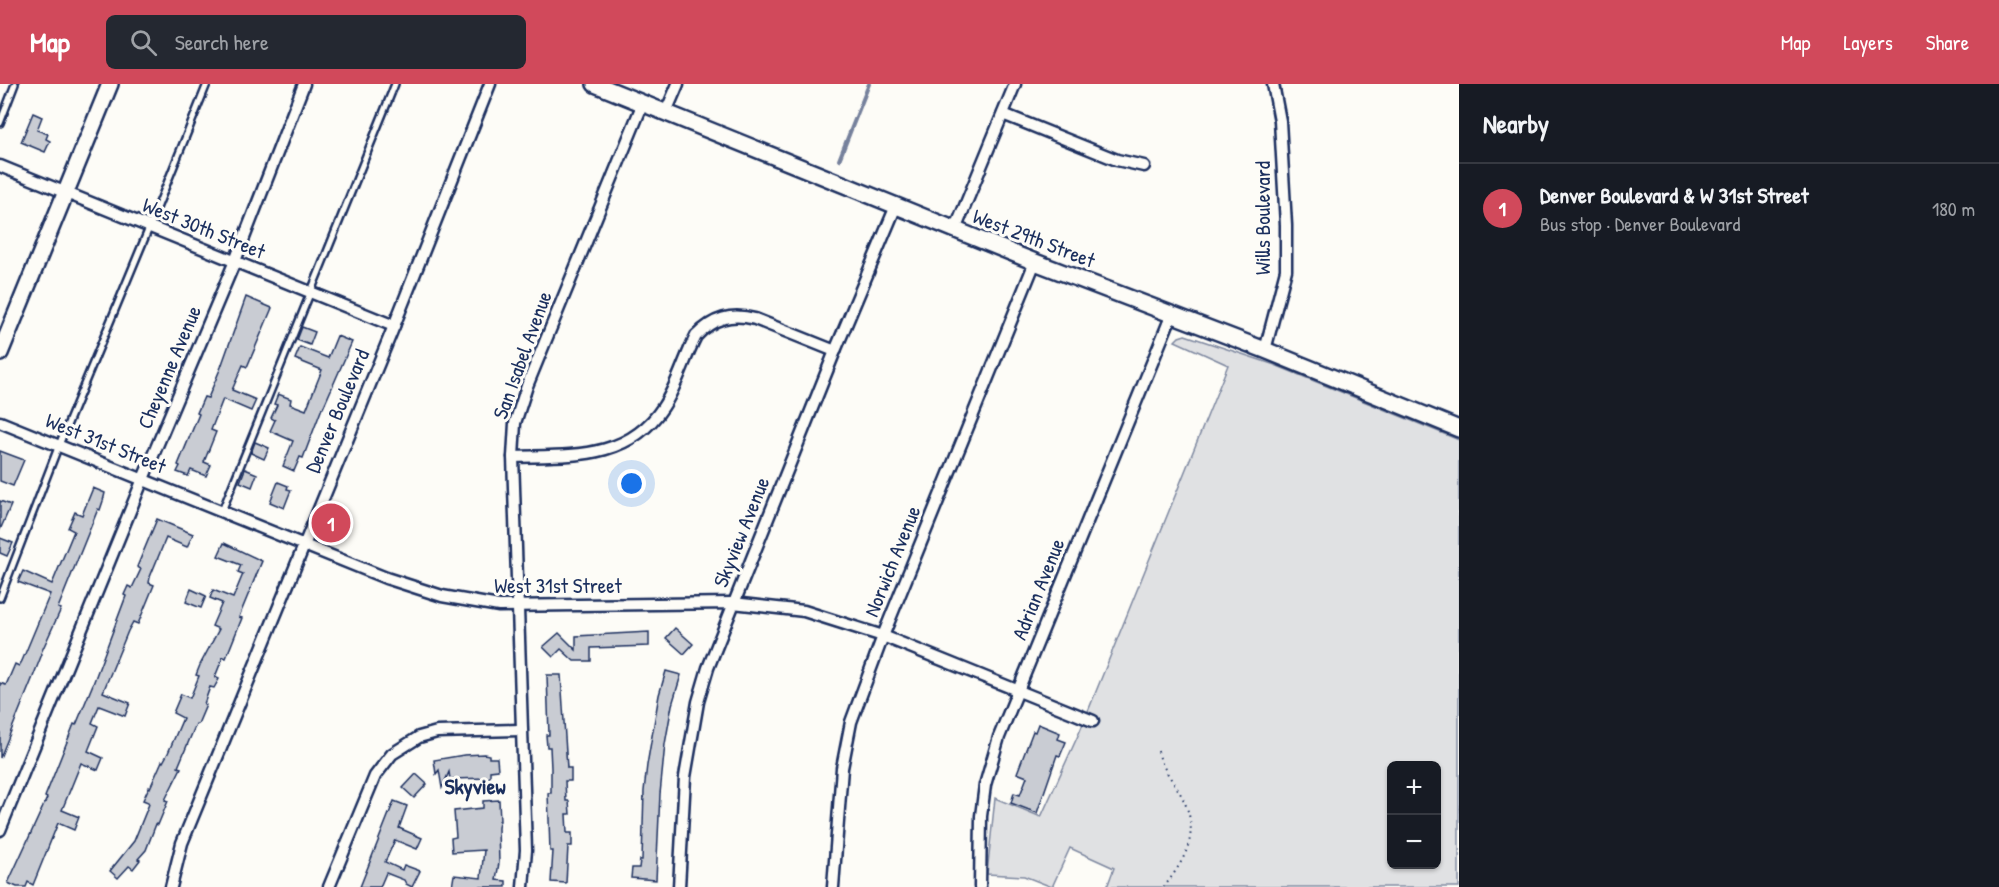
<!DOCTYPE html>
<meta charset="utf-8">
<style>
:root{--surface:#171b24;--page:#242831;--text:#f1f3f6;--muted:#9ea1a6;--line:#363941;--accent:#d1495b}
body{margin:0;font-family:"Patrick Hand",sans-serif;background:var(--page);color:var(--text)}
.controls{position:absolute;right:18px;bottom:18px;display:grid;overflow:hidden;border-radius:9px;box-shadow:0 2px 4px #0004}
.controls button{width:54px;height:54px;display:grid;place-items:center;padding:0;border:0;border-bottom:2px solid var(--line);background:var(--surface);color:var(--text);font:30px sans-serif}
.you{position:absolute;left:632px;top:400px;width:21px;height:21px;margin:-15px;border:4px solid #fff;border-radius:50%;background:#1a73e8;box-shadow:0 0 0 9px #1a73e833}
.badge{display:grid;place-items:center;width:39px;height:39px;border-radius:50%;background:var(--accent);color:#fff;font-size:20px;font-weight:700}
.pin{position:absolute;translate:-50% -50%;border:3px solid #fff;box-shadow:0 2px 6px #0006}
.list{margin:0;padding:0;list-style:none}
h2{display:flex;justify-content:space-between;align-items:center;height:78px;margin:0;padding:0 24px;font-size:26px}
h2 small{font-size:20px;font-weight:400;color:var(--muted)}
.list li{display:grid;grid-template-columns:39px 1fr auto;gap:18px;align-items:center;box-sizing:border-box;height:90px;padding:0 24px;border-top:2px solid var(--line)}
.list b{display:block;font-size:22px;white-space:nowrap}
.list p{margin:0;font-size:20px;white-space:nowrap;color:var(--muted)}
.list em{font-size:20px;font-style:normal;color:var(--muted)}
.icon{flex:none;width:33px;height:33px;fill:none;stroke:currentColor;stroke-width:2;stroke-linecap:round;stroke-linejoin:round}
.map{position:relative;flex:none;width:1459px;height:803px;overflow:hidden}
header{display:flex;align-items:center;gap:36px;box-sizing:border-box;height:84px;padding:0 30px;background:var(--accent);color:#fff}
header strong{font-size:28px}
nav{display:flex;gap:33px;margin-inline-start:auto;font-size:21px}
.search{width:420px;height:54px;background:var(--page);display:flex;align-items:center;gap:15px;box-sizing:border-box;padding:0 21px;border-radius:9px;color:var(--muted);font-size:22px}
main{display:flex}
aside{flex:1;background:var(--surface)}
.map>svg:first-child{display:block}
.green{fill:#e0e1e3;stroke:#7e88a0;stroke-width:1.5;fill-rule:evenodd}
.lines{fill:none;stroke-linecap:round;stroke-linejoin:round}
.stream{stroke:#76819c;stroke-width:4}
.building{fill:#c9ccd3;stroke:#1b2f5e;stroke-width:1.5}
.lane-casing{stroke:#1b2f5e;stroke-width:10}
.street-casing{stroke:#1b2f5e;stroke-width:15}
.secondary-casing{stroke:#1b2f5e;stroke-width:20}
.path{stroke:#1b2f5e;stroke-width:2;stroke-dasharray:1.5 4.5;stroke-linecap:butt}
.lane{stroke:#fdfcf7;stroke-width:5}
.street{stroke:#fdfcf7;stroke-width:10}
.secondary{stroke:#fdfcf7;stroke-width:15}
.labels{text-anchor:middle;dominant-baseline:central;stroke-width:6;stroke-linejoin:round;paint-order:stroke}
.street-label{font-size:21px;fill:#1b2f5e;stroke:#fdfcf7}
.neighbourhood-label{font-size:22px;font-weight:bold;fill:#1b2f5e;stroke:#fdfcf7}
</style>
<header>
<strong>Map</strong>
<div class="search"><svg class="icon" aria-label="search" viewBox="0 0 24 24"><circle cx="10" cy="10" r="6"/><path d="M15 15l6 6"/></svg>Search here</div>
<nav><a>Map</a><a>Layers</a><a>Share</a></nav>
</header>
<main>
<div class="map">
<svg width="1459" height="803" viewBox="0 0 1459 803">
<rect width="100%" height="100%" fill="#fdfcf7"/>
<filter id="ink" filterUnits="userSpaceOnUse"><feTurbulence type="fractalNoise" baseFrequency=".0167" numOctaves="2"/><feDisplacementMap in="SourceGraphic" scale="12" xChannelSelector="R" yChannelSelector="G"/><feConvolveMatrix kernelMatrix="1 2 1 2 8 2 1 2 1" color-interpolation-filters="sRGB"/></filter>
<g filter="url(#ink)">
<!-- green -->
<path class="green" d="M1185 251 1275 281 1459 356V803H1107L1114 784 1070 764 1052 803 1024 792 987 790 995 714 1041 733 1080 647 1228 281 1175 257 1179 253ZM1392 682H1436V780H1392Z"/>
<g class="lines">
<!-- stream -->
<polyline class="stream" points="839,76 869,0"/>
</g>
<!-- building -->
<g class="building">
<polygon points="33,29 42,33 37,46 48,50 46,55 50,57 45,68 21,58"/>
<polygon points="246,213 272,224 247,283 243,281 232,306 256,316 251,327 223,315 211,346 216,348 204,378 211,381 206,392 191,386 188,392 177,388 180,382 178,381 199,330 197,329 204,313 208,314 221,283"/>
<polygon points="302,243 315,248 310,261 297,256"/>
<polygon points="337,252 352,258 323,324 322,324 303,374 300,373 294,387 283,382 293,357 270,347 275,336 271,334 277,321 274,320 278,310 291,315 290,320 306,326 322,286 295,275 300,263 328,274"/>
<polygon points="255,358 269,364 264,375 251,369"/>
<polygon points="0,367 24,376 13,402 0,397"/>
<polygon points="245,385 257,390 252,403 240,398"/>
<polygon points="278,398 288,402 287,405 291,406 284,424 270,418"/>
<polygon points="93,404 105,409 103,417 100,426 98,425 58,524 61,525 41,569 42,570 33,593 0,674 0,599 6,601 15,580 19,582 22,577 50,510 18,498 23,487 52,500 74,447 68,444 75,428 82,431"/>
<polygon points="0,417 11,421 0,446"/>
<polygon points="157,435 193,450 187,463 166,454 150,493 149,499 154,501 138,540 133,538 128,547 103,608 130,619 125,632 99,622 92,639 98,642 88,667 103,674 98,686 81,679 62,726 79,733 74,746 58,739 33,801 28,798 26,803 17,803 8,799 47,714 45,713 74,640 76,641 93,600 126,512 124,511 128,502 132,504 141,485 137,483"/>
<polygon points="0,454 13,459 7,472 0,469"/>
<polygon points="224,459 262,477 239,533 242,534 226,574 223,573 215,593 219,595 214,604 210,603 204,620 206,621 198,640 196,640 178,683 181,684 165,716 168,717 158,741 156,740 146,766 138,775 140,776 133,785 129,782 118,794 110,787 134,757 149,720 148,718 143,716 149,703 150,704 162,677 163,678 168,669 183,634 173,629 181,610 190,614 199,592 196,591 200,581 219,545 212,542 222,519 210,514 213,506 233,514 243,490 238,488 241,481 218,472"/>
<polygon points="191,505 206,512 201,524 186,518"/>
<polygon points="675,544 693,560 684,570 666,554"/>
<polygon points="649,548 649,562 591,564 591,577 574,577 561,565 553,573 543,563 559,549 576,566 576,552"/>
<polygon points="666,587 681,591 672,621 665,660 660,710 656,796 631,794 632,784 639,784 640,776 642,776 644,707 647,681 659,611"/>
<polygon points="547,591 561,591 567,684 571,684 571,697 565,697 566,717 569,717 570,730 566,730 567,749 572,749 572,762 568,762 566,799 551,798 553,767 550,767 549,736 548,709 551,709 551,684 550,663 547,663 546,651 549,651"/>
<polygon points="1038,640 1060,649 1058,655 1066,658 1060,672 1057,671 1037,729 1011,719 1014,709 1020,711 1027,693 1017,689 1033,647 1035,648"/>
<polygon points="484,670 489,671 489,674 497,674 498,686 490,687 490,694 450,695 449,688 442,704 439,686 436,690 434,676 464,671"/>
<polygon points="416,690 427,700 414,714 403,704"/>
<polygon points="499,716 500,737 499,737 498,744 499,779 496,796 506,797 506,803 452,803 454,791 481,794 484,766 452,768 451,754 456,753 454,727 483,724 483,717"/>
<polygon points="394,717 407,722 399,744 422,754 417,765 395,756 385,778 402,786 404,781 420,787 412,803 406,800 404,796 386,789 380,803 360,803"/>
</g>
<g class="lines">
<!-- lane casing -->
<g class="lane-casing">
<g id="lane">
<polyline points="0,39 15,0"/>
<polyline points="222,427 395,0"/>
<polyline points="0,514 59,361 149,144 207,0"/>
</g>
</g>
<!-- street casing -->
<g class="street-casing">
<g id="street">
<polyline points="666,28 678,0"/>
<polyline points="1003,30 1117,76 1144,82"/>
<polyline points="0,82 394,242"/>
<polyline points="955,146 1015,0"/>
<polyline points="1265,266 1286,186 1286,141 1280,37 1273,0"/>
<polyline points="0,338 386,494 442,512 499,522 733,519 804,527 883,552 1093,637"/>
<path d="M513 373C569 371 628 377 663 323 677 302 684 275 696 252 713 234 731 229 755 235L835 267"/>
<polyline points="0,746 143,395 235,177 304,0"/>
<polyline points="171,803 182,759 394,242 490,0"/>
<polyline points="329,803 375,692 392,670 419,653 437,648 521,646"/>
<polyline points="523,803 526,766 513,373 515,339 527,302 643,19"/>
<polyline points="679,803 685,693 698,618 708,584 835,267 896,122"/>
<polyline points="833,803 842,684 851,638 883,552 1035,178"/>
<polyline points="980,803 981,732 985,701 999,653 1172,230"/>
</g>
</g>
<!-- secondary casing -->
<g class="secondary-casing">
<g id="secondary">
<polyline points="595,0 1035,178 1265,266 1459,345"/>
<polyline points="0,269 110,0"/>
</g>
</g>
<!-- path -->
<path class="path" d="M1158 667C1161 681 1169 692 1177 704 1202 744 1190 769 1164 803"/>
<!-- lane -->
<use href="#lane" class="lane"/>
<!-- street -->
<use href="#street" class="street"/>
<!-- secondary -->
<use href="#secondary" class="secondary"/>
</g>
</g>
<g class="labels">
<!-- street labels -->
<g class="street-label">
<text transform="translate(1262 134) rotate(-90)">Wills Boulevard</text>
<text transform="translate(204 144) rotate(22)">West 30th Street</text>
<text transform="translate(1034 154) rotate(21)">West 29th Street</text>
<text transform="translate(522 271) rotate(-70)">San Isabel Avenue</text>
<text transform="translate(169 283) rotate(-67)">Cheyenne Avenue</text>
<text transform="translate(337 327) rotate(-67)">Denver Boulevard</text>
<text transform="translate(106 359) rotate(22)">West 31st Street</text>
<text transform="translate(741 448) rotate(-68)">Skyview Avenue</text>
<text transform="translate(892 477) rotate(-68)">Norwich Avenue</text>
<text x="558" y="501">West 31st Street</text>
<text transform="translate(1038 505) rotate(-68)">Adrian Avenue</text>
</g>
<!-- neighbourhood labels -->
<g class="neighbourhood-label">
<text x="475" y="702">Skyview</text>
</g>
</g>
</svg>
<div class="controls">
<button>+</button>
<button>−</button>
</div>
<div class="you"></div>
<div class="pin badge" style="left:331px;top:439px">1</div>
</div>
<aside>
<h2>Nearby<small></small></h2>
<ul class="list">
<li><span class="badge">1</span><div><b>Denver Boulevard &amp; W 31st Street</b><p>Bus stop · Denver Boulevard</p></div><em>180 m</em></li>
</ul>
</aside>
</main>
